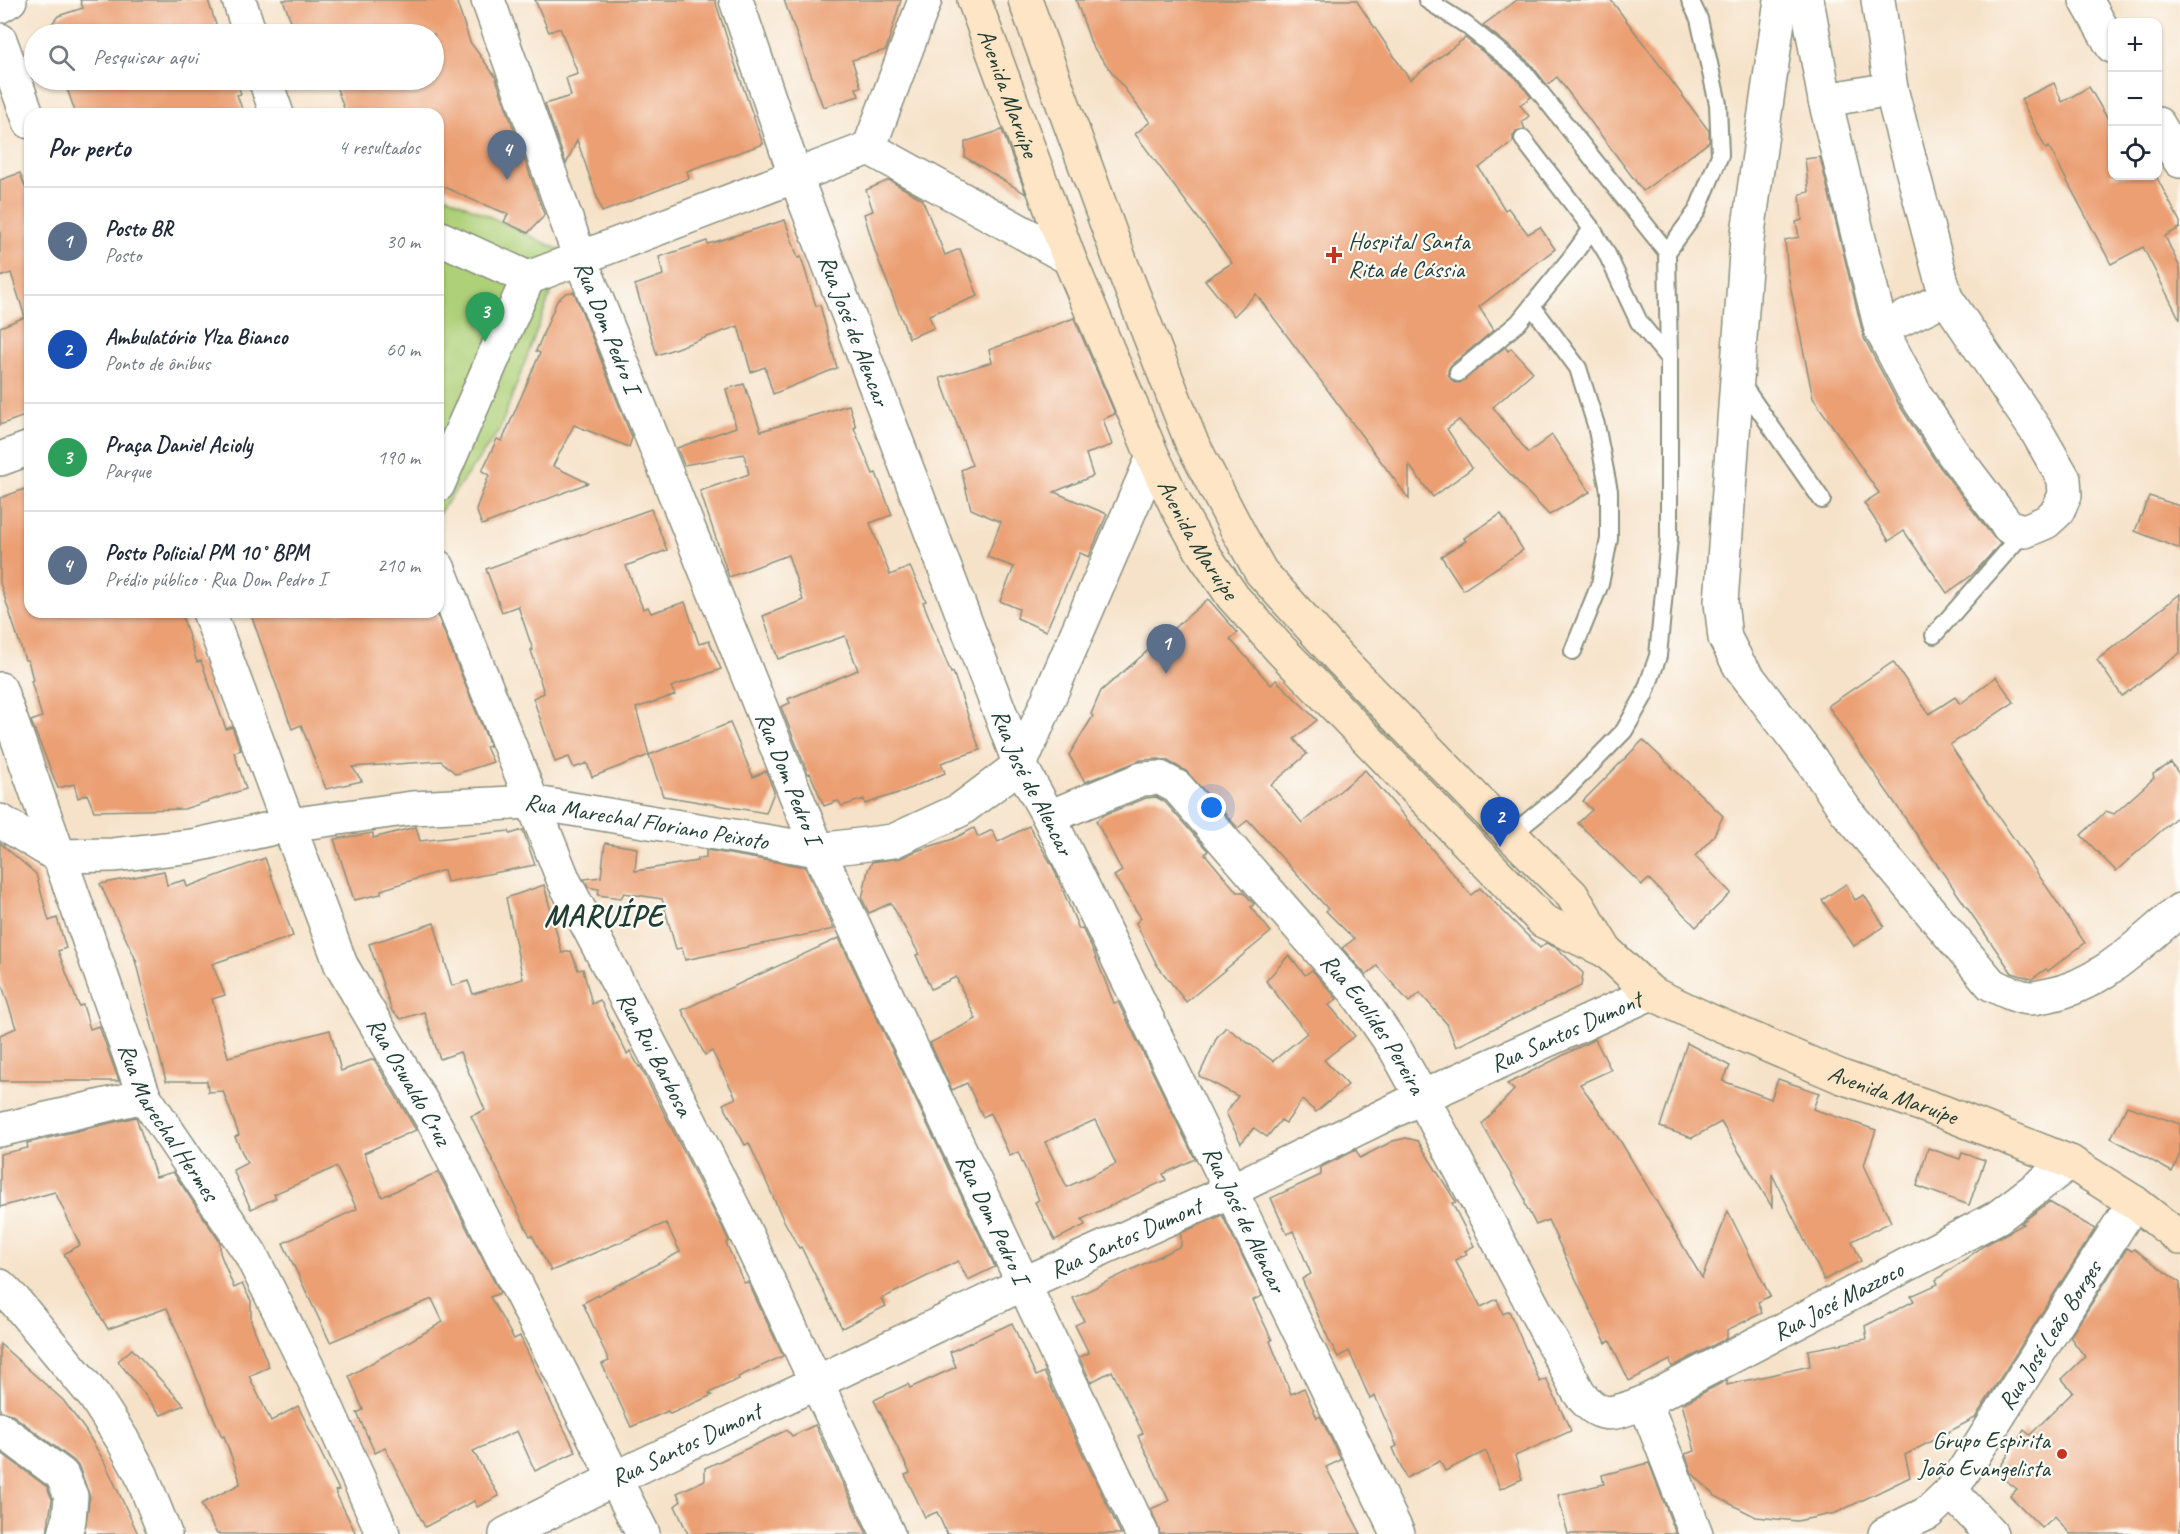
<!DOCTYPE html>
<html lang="pt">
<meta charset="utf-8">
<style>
:root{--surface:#fff;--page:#f6f6f7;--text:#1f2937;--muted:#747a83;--line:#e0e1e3;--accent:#c8321e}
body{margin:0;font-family:Caveat,sans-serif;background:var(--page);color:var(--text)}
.controls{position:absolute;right:18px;top:18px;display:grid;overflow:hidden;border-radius:12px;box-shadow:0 2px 4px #0004}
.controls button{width:54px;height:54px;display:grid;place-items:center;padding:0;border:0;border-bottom:2px solid var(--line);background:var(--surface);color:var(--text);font:30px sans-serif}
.you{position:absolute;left:1212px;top:808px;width:21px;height:21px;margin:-15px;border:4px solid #fff;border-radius:50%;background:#1a73e8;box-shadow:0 0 0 9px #1a73e833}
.badge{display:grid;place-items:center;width:39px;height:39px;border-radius:50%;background:var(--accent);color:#fff;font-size:20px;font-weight:700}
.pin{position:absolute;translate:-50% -50px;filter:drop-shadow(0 2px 3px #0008)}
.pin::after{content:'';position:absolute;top:32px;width:21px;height:18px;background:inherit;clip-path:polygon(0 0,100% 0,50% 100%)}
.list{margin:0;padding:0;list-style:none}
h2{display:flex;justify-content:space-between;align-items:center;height:78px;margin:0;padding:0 24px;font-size:26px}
h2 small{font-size:20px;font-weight:400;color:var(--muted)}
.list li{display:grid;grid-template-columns:39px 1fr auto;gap:18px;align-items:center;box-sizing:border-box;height:108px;padding:0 24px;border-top:2px solid var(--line)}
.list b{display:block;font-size:22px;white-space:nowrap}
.list p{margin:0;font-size:20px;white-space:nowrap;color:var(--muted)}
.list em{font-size:20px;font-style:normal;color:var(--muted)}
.icon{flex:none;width:33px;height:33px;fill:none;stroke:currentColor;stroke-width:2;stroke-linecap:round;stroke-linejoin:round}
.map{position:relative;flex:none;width:2180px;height:1534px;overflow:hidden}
.search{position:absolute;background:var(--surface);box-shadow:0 2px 4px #0004;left:24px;top:24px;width:420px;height:66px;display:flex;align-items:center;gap:15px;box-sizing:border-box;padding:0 21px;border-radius:33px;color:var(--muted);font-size:22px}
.panel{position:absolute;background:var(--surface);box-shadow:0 2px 4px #0004;left:24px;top:108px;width:420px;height:510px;border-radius:18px}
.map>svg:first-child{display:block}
.green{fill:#aed078;stroke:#668656;stroke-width:1.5}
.building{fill:#eb9f72;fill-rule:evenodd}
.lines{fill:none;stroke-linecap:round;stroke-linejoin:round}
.service-casing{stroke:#8a907e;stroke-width:20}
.minor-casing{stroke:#8a907e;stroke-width:36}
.secondary-casing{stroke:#8a907e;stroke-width:36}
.service{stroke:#fff;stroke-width:16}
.minor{stroke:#fff;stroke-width:33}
.secondary{stroke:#fde5c5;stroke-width:33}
.poi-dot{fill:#c8321e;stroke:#fdfcf7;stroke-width:2}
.labels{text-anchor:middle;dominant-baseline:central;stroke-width:4.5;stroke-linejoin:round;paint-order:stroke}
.street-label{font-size:24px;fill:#1f3d34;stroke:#fdfcf7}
.poi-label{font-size:24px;fill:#1f3d34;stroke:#fdfcf7;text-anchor:start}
.district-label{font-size:30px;font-weight:bold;letter-spacing:1.5px;fill:#1f3d34;stroke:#fdfcf7}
</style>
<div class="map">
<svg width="2180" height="1534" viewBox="0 0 2180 1534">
<rect width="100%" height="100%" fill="#fdfcf7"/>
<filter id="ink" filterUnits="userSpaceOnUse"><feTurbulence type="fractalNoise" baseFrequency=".0167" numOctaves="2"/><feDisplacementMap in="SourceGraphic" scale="12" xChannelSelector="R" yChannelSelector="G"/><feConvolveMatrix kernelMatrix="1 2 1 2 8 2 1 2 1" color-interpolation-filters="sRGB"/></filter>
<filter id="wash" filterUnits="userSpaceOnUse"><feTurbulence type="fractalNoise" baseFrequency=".008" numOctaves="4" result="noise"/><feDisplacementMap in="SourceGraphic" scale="24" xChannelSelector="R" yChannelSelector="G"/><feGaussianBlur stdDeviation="1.35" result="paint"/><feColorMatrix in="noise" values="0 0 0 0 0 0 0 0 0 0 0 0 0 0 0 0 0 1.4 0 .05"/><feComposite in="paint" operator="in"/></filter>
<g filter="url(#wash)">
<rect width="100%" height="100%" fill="#f6e2c9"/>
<!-- green -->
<polygon class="green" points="438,192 566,253 499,431 438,515"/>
<g id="blocks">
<!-- building -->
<g class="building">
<polygon points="80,0 208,0 219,34 49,34 51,25 58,16 83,8"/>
<polygon points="283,0 456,0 470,42 495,76 544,214 543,217 528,233 504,222 508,214 477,202 438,184 438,114 346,114 334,80 434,80 434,34 296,34"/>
<polygon points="535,0 715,0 734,61 763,144 687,171 689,178 602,212 577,140 566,164 545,104 571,96 566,78 578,74 560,28 549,32"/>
<polygon points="784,0 901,0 886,50 852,60 861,87 856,88 859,96 823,107"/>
<polygon points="1076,0 1356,0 1410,80 1465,38 1516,78 1531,97 1520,105 1529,116 1522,122 1525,129 1516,131 1513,136 1513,142 1479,168 1505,210 1508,208 1528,234 1540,227 1555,249 1479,307 1494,330 1451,365 1448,370 1448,375 1454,383 1460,383 1505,347 1508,351 1511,348 1533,372 1493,407 1528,453 1552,435 1590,492 1549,515 1459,420 1447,429 1472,468 1433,497 1409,465 1409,499 1256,294 1234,316 1205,280 1232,263 1135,134 1150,122 1092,46"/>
<polygon points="1517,0 1611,0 1709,131 1709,142 1643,191 1557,77 1547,85 1530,63 1483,25"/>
<polygon points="64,80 236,80 241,94 237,95 244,114 76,114"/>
<polygon points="2054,83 2062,102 2089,87 2112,126 2112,176 2156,176 2180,222 2180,228 2165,236 2180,268 2180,320 2143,247 2111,264 2049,147 2046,149 2021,99"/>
<polygon points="1002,130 1026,194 965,157 965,142"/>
<polygon points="1820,157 1864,338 1898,403 1936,462 1994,538 2001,543 1972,575 1947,593 1904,531 1889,541 1864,503 1879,493 1813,398 1788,275 1785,240 1799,237 1796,222 1802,220 1800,194 1809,192 1805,159"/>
<polygon points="20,173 30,200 30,414 0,425 0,327 25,317 11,273 0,277 0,180"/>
<polygon points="889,180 922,199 945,255 960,249 978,296 929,315 934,328 909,338 875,251 864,214 873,211 866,190"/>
<polygon points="785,220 798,258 801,257 816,306 820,305 837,368 773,394 765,367 751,372 738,326 657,355 635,285 663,275 659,257 707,241 708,244"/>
<polygon points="574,292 632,438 629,447 574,425 553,466 588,483 482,525 476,509 489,475 482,471 497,439 502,441 540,353 536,351 557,301 566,293"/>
<polygon points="1074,318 1115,414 1103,419 1112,445 1086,454 1093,476 1054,492 1107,514 1089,557 1080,553 1046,631 1017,618 1019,609 1000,601 1014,567 987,557 1001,522 971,509 961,470 972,465 940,378 992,362 989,350"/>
<polygon points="744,384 761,431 849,405 856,427 854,428 873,474 876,473 892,515 870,523 890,575 910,567 926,601 923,602 951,673 953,672 980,750 941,763 945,773 904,791 865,804 864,799 842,806 838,801 824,806 810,773 808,774 781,707 790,703 788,699 858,670 845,636 778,659 763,616 803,600 788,555 729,577 700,491 749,474 744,454 684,465 677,448 736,427 726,389"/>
<polygon points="30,487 30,612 181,612 197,662 201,661 226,729 232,727 241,750 234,752 246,789 184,809 94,811 87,794 78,798 74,784 58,788 31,721 42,717 31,681 33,680 28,660 25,660 0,583 0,498"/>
<polygon points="2149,496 2180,506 2180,549 2135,531"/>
<polygon points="651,509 667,550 626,566 643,609 648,607 651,613 685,602 699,644 709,641 721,669 671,687 675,695 636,708 649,755 592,777 587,763 574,768 569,757 555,762 533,698 544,693 531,650 533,650 518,606 502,612 486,569"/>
<polygon points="1501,514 1523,550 1463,590 1441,556 1466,541 1464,538"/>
<polygon points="2180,594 2180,653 2122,696 2097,660"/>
<polygon points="1208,599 1238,633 1230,639 1271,685 1276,680 1317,720 1294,739 1307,754 1271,785 1302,823 1365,770 1471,895 1480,888 1540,948 1546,943 1557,948 1583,973 1581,986 1456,1047 1447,1024 1420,993 1409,1002 1377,966 1366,975 1342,948 1354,939 1326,911 1328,909 1248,820 1238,828 1186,771 1168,761 1159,759 1141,760 1085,782 1069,755 1093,716 1091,714 1101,691"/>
<polygon points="250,612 436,612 490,746 486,747 493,762 456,774 441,761 352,767 362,781 326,789 301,725 292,729"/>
<polygon points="1893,662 1929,714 1955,697 1960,704 1996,677 2014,702 1950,745 2085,943 2048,971 2046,969 2032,979 2012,973 1828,706"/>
<polygon points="730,723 753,777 766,771 774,792 766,813 663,796 649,755"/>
<polygon points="1643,740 1723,816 1713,837 1695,856 1731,893 1696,927 1649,879 1642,885 1578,823 1592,810 1583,801"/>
<polygon points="2171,763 2180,775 2180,814 2116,871 2081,835 2106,811 2114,814 2154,778 2153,774"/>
<polygon points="1156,797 1165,802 1208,851 1205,854 1237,892 1243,892 1254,904 1251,907 1271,932 1186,1002 1157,965 1136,923 1141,918 1114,876 1122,871 1096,821 1104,815 1146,798"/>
<path d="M1029 826 1053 867 1079 929 1082 928 1094 953 1114 1003 1118 1002 1195 1159 1163 1174 1166 1180 1082 1219 1085 1225 1055 1240 1035 1202 1039 1200 1018 1152 1010 1156 990 1113 983 1117 967 1083 952 1090 930 1043 976 1019 956 977 931 989 916 955 919 954 891 903 869 913 862 899 868 870 872 862 901 858 916 851 953 839 974 828 978 837 992 830 998 842ZM1095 1120 1116 1164 1067 1187 1045 1142Z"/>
<polygon points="416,827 420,841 509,831 510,834 523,830 535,865 447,882 444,870 381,890 381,894 354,900 334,839 373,833 373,838"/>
<polygon points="0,843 36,874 49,921 57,918 66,948 58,951 79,1006 83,1005 90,1029 99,1026 119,1081 0,1081 0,1035 16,1028 0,979"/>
<polygon points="605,843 637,848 635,871 697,861 697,859 706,858 706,850 805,867 834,929 685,960 682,948 676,949 662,899 624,893 621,898 598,895 599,889 588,887 584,879 601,877"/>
<polygon points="265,858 293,936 212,964 225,995 212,999 228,1057 330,1030 341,1071 374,1059 416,1130 364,1153 382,1197 438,1172 500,1293 490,1297 514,1339 520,1336 553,1407 576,1452 535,1471 517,1431 473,1451 499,1496 477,1507 474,1501 425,1527 385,1448 375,1453 357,1413 363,1410 349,1376 443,1322 432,1299 330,1342 283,1243 357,1209 336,1167 274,1194 276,1198 251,1209 233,1170 247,1163 235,1137 239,1135 223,1091 208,1092 207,1081 166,1081 135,960 137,962 100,884 164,871 167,885 185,880 187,887"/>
<polygon points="1846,884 1855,900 1864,895 1884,926 1854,946 1822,900"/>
<polygon points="544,885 562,953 571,951 578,970 583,969 592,1004 600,1000 627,1054 630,1051 639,1067 640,1066 721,1225 729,1241 726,1243 744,1283 748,1282 783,1356 738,1377 739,1379 709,1393 712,1395 670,1414 668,1411 631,1427 602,1364 609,1361 583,1303 680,1252 666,1223 551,1271 532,1235 530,1236 471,1116 485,1110 460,1052 440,1059 424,1012 401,1019 392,1011 369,944 434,923 452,986 468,981 473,994 523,979 506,898"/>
<polygon points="839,938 995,1267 968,1280 958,1261 881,1299 886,1306 842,1328 801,1247 799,1248 783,1219 749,1143 745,1145 723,1104 736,1098 712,1051 705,1055 682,1010"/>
<polygon points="1289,955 1305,975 1312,970 1337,999 1329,1005 1355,1036 1324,1060 1348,1085 1316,1112 1302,1100 1286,1123 1281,1120 1267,1137 1254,1128 1241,1143 1226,1113 1238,1096 1199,1076 1217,1037 1226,1027 1273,1061 1307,1033 1266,981"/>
<polygon points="1595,1039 1611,1070 1580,1084 1621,1142 1702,1278 1728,1211 1770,1296 1758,1302 1762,1313 1727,1330 1727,1338 1672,1367 1670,1360 1629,1381 1610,1341 1606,1343 1548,1220 1536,1225 1525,1204 1525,1199 1482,1124 1514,1090 1507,1084"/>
<polygon points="1687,1043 1730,1066 1723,1081 1771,1099 1778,1079 1819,1093 1813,1109 1876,1130 1864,1165 1891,1222 1852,1241 1861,1261 1824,1280 1772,1174 1772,1207 1721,1122 1692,1138 1660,1127"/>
<polygon points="2127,1106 2180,1124 2180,1154 2172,1172 2111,1138"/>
<polygon points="136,1117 156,1177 173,1172 220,1242 220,1253 234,1288 242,1284 251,1301 251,1321 269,1367 249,1376 271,1421 298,1406 339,1490 335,1491 356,1534 217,1534 201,1504 240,1484 239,1478 224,1436 222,1437 167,1308 108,1329 64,1254 80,1245 55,1192 0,1207 0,1154 28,1148 27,1143"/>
<polygon points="1406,1138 1418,1141 1456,1202 1452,1203 1474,1246 1465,1251 1467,1254 1455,1260 1481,1307 1497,1299 1503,1314 1509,1311 1540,1382 1546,1379 1571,1431 1515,1456 1522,1479 1500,1489 1486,1451 1445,1471 1440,1461 1406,1478 1393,1448 1397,1446 1375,1396 1370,1399 1349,1351 1338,1357 1329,1340 1302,1279 1311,1274 1293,1231 1287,1234 1271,1198 1321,1175 1321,1167 1356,1150 1360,1158 1393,1141"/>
<polygon points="1928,1148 1960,1159 1962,1153 1985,1160 1969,1205 1917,1186"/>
<polygon points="2049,1202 2095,1229 1975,1418 1905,1455 1910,1477 1836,1513 1797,1521 1756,1517 1715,1496 1692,1473 1685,1454 1695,1451 1682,1404 1727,1380 1727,1385 1810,1366 1808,1350 1867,1339 1865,1326 1914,1301 1911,1296 1938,1284 1936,1280 1985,1245 2024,1224 2021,1223"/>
<polygon points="1222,1215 1262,1296 1253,1300 1272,1340 1270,1341 1291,1394 1304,1388 1317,1418 1320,1416 1341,1460 1326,1467 1361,1534 1160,1534 1151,1509 1169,1501 1138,1436 1143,1433 1112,1371 1091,1382 1079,1357 1089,1353 1075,1325 1084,1321 1073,1298 1181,1246 1181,1233"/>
<polygon points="2127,1248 2132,1251 2134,1249 2180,1283 2180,1534 2070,1534 2055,1516 2042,1528 2010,1496 2017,1489 2000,1476 2000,1467 2024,1430 2030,1435 2073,1392 2062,1379 2085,1357 2070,1337"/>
<polygon points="1012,1323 1036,1376 1044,1372 1121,1534 947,1534 937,1512 925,1517 905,1475 910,1473 874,1400 908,1384 910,1388 956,1367 950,1352"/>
<polygon points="0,1344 63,1400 86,1431 104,1461 138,1534 84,1534 90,1497 79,1467 73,1460 11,1414 0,1411"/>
<polygon points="132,1349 184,1405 161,1415 118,1361"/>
<polygon points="815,1425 867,1534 688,1534 675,1506 681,1501 677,1493 705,1480 705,1468 787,1430 792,1436"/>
<polygon points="0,1452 47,1487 52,1499 47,1534 0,1534"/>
<polygon points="1649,1463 1676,1534 1568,1534 1558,1495 1604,1484 1602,1475"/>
</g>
</g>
</g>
<g filter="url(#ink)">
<use href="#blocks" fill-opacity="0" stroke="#8a907e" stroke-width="1.5"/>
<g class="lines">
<!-- service casing -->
<g class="service-casing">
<g id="service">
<polyline points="1427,0 1466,25 1523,71 1667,252 1669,359 1669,538 1658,656 1644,696 1624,731 1564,792 1511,835"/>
<polyline points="1523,139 1592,229 1606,252 1639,322 1669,359"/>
<polyline points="1667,252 1697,211 1720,155 1718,104 1699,19 1690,0"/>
<polyline points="1532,306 1578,368 1596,425 1609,491 1609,539 1600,584 1573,651"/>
<polyline points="1458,373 1518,323 1570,259 1592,229"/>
<polyline points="1740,382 1822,500"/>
<polyline points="1934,635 2025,531"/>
</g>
</g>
<!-- minor casing -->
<g class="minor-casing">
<g id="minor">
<polyline points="239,0 250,34"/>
<path id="s1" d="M488 0 580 258 818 850 1142 1534"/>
<path id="s2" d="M736 0 795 175 1020 765 1049 817 1398 1534"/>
<path d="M1781 0 1747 240 1721 602 1725 638 1739 665 1812 761 1846 811 1991 984C2003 990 2016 997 2030 998 2036 998 2043 996 2049 995 2101 985 2141 942 2180 910"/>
<polyline points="1807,0 1825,100 1881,329 1915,394 1952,452 2009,527 2025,531 2046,522 2057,512 2065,495 2064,479 2037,432 1946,298 1891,89 1878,0"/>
<polyline points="2086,0 2112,46"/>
<polyline points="0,6 10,0"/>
<polyline points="0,40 30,122"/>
<polyline points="265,80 277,114"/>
<polyline points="1825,100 1891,89"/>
<polyline points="2158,124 2180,161"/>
<polyline points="869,148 925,0"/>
<polyline points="438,237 528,278 438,485"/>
<polyline points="528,278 869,148 1069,258"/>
<polyline points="1881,329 1946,298"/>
<polyline points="0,459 30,448"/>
<path id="s3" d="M438 567 564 881 668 1078 738 1217 888 1534"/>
<path id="s4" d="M209 612 341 965 437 1128 643 1534"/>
<path id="s5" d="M0 689 144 1096 250 1253 319 1390 383 1534"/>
<path id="s6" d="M1049 817 1142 779 1160 778 1177 787 1356 992 1396 1050 1422 1097 1578 1391C1599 1422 1614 1414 1645 1402L1998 1217 2070 1162"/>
<path id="s7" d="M0 821 58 856 113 855 192 846 288 825 412 808 530 802 818 850 893 841 960 810 1020 765 1153 457"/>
<polyline points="0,1130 144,1096"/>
<polyline points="0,1286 15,1301 95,1397 122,1439 141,1474 165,1534"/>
<polyline points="1645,1402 1696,1534"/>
<polyline points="0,1429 62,1475 71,1496 69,1520 65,1534"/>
<polyline points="1951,1491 1991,1534"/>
<path id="s8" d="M506 1534 616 1478 1023 1284 1232 1190 1422 1097 1651 993"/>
<path id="s9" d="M1885 1534 1928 1513 1951 1491 2134 1202"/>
</g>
</g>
<!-- secondary casing -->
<g class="secondary-casing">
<g id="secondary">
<path id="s10" d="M974 0 1069 258 1153 457 1176 505 1201 550 1233 597 1280 649 1543 921 1606 951"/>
<path id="s11" d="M1025 0 1121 263 1191 441 1239 533 1261 572 1339 658 1511 835 1572 895 1606 951 1651 993 1708 1020 1842 1077 1943 1112 2070 1162 2134 1202 2180 1238"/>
</g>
</g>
<!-- service -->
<use href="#service" class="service"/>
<!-- minor -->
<use href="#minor" class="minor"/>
<!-- secondary -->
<use href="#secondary" class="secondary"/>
</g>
</g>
<!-- markers -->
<g class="poi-dot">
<path d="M1331 246h6v6h6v6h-6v6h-6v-6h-6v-6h6z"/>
<circle cx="2062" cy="1454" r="6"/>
</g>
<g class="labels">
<!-- street labels -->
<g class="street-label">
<text stroke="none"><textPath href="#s10" startOffset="99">Avenida Maruípe</textPath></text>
<text stroke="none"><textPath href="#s1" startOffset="348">Rua Dom Pedro I</textPath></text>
<text stroke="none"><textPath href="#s2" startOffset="351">Rua José de Alencar</textPath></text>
<text stroke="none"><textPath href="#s10" startOffset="585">Avenida Maruípe</textPath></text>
<text stroke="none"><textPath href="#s1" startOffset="834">Rua Dom Pedro I</textPath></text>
<text stroke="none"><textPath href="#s2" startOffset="837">Rua José de Alencar</textPath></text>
<text stroke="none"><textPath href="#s7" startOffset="662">Rua Marechal Floriano Peixoto</textPath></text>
<text stroke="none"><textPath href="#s6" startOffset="446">Rua Euclídes Pereira</textPath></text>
<text stroke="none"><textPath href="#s8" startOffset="1173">Rua Santos Dumont</textPath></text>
<text stroke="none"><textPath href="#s3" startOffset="534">Rua Rui Barbosa</textPath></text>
<text stroke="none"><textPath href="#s4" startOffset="512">Rua Oswaldo Cruz</textPath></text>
<text stroke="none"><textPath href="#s11" startOffset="1458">Avenida Maruípe</textPath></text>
<text stroke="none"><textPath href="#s5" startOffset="466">Rua Marechal Hermes</textPath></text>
<text stroke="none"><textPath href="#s2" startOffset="1323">Rua José de Alencar</textPath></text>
<text stroke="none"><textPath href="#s1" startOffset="1320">Rua Dom Pedro I</textPath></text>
<text stroke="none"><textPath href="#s8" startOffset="687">Rua Santos Dumont</textPath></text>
<text stroke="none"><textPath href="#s6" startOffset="1162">Rua José Mazzoco</textPath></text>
<text stroke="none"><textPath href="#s9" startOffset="264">Rua José Leão Borges</textPath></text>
<text stroke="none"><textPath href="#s8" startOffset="201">Rua Santos Dumont</textPath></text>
</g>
<!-- poi labels -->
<g class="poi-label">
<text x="1348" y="241">Hospital Santa<tspan x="1348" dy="28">Rita de Cássia</tspan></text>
<text x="2050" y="1440" text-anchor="end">Grupo Espirita<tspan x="2050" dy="28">João Evangelista</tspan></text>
</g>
<!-- district labels -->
<g class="district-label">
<text x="604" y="916">MARUÍPE</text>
</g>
</g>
</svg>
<div class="controls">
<button>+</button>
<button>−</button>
<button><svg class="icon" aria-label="locate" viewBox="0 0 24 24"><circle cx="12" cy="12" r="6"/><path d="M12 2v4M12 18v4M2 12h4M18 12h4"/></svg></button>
</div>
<div class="you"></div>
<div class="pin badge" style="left:1166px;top:674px;background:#5c6f8a">1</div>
<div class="pin badge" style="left:1500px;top:847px;background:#1a4fb4">2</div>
<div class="pin badge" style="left:485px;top:342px;background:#2e9e5b">3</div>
<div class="pin badge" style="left:507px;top:180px;background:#5c6f8a">4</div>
<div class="search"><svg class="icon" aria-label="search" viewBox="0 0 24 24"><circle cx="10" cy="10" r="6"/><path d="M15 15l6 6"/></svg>Pesquisar aqui</div>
<section class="panel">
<h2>Por perto<small>4 resultados</small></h2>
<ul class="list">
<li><span class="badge" style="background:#5c6f8a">1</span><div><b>Posto BR</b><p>Posto</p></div><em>30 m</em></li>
<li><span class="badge" style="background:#1a4fb4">2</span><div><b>Ambulatório Ylza Bianco</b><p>Ponto de ônibus</p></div><em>60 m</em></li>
<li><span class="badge" style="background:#2e9e5b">3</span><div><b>Praça Daniel Acioly</b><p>Parque</p></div><em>190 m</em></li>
<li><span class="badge" style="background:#5c6f8a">4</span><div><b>Posto Policial PM 10˚ BPM</b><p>Prédio público · Rua Dom Pedro I</p></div><em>210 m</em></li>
</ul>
</section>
</div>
